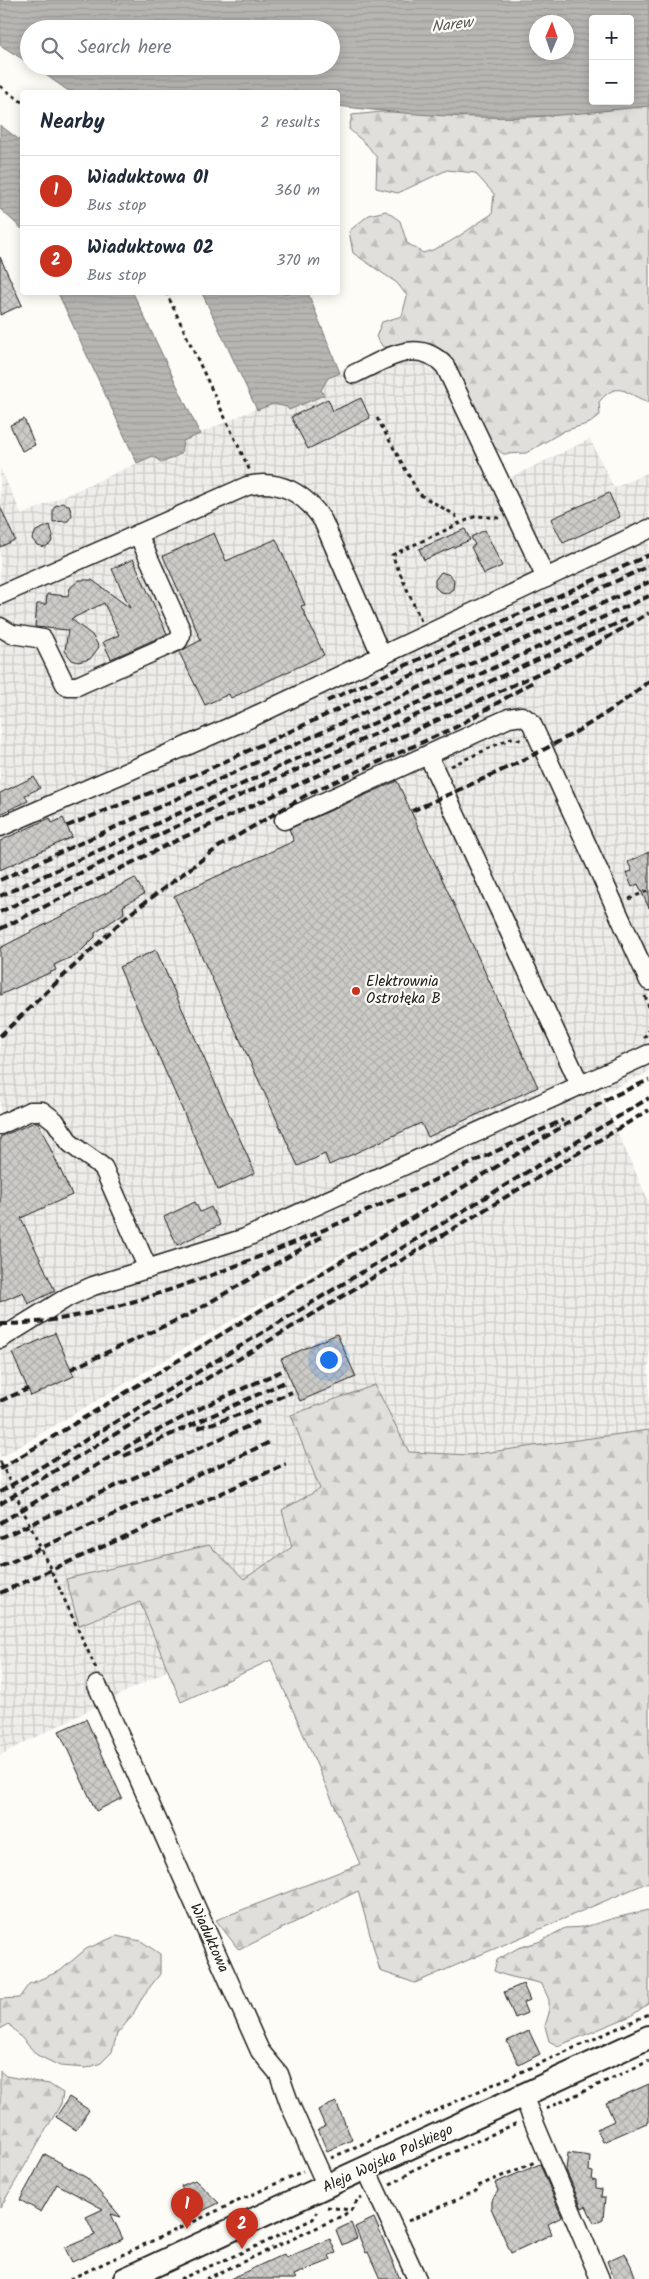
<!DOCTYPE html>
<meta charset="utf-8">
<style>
:root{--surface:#fff;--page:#f2f2f3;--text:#1f2937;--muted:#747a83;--line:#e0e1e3;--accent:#c8321e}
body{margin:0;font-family:Kalam,sans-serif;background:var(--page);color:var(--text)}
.controls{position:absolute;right:15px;top:15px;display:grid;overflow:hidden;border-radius:5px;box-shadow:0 2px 12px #0003}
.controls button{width:45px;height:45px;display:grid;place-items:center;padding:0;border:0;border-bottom:1px solid var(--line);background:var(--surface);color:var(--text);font:25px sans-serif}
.compass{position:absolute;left:529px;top:15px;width:45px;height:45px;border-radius:50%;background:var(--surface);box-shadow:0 2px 12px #0003;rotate:2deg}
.you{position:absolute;left:328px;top:1359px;width:18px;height:18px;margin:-12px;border:4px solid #fff;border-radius:50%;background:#1a73e8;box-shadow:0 0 0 8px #1a73e833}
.badge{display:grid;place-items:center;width:32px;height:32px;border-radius:50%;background:var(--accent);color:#fff;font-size:16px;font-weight:700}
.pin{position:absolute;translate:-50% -41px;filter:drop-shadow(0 1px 2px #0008)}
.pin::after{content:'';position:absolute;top:26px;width:18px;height:15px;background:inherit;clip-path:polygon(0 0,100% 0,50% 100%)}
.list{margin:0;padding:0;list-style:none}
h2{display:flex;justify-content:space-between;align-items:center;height:65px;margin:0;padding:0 20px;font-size:21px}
h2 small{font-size:16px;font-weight:400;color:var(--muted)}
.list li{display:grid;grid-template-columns:32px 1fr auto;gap:15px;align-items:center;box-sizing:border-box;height:70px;padding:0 20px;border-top:1px solid var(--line)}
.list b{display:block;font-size:19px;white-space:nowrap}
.list p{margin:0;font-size:16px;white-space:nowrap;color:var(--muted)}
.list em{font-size:16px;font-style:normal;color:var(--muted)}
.icon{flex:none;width:28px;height:28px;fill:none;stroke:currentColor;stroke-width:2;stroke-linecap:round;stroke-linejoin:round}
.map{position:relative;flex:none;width:649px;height:2279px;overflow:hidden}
.search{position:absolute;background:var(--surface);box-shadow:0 2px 12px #0003;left:20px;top:20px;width:320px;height:55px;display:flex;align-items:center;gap:12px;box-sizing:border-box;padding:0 18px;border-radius:28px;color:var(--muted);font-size:19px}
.panel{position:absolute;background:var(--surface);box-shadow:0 2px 12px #0003;left:20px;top:90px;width:320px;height:205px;border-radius:5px}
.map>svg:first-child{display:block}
.industrial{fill:url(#industrial-grid)}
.forest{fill:url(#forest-firs);stroke:#7e7e7c}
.water{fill:url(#water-rules);stroke:#797876;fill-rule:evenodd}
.building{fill:url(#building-cross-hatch);stroke:#1c1c1c}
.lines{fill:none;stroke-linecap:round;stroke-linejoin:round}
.minor-casing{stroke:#1c1c1c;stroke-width:21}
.major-casing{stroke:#1c1c1c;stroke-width:26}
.path{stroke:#1c1c1c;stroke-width:3;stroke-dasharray:4 4;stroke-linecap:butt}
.minor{stroke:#fdfcf7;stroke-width:18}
.major{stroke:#fdfcf7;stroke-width:22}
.rail{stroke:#1c1c1c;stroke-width:4;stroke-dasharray:8 4;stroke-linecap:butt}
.path-bridge{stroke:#1c1c1c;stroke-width:3;stroke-dasharray:4 4;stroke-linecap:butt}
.poi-dot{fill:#c8321e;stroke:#fdfcf7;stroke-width:2}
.labels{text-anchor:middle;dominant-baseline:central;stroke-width:4.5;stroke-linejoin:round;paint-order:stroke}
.poi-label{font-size:15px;fill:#1c1c1c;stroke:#fdfcf7;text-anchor:start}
.street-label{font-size:15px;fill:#1c1c1c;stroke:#fdfcf7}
.water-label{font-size:16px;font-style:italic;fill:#5a5a58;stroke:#fdfcf7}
</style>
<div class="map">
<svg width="649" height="2279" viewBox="0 0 649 2279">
<defs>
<pattern id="industrial-grid" width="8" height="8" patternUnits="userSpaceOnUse" patternTransform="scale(1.25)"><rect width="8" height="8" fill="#eeede9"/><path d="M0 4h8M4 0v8" fill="none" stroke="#cccbc7"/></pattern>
<pattern id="forest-firs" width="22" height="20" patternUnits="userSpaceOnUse" patternTransform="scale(1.25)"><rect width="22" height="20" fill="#e0dfdb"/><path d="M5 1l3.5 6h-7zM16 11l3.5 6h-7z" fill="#c0bfbb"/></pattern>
<pattern id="water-rules" width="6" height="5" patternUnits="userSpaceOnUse" patternTransform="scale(1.25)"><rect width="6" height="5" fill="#b7b6b2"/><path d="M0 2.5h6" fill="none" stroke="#9d9c98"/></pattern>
<pattern id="building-cross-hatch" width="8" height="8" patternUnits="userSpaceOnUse" patternTransform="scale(1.25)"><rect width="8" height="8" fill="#cccbc8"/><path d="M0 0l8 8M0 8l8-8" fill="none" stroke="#afaeab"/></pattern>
</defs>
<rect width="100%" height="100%" fill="#fdfcf7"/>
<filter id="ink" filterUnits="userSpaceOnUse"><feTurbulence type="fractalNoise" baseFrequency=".02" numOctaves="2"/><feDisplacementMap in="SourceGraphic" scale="10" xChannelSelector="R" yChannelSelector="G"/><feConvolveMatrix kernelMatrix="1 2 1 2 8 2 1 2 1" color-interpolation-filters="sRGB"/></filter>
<g filter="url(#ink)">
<!-- industrial -->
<polygon class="industrial" points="435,329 505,480 590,439 614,488 649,472 649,1072 600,1094 649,1202 649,1428 0,1755 0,1468 457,1186 0,1458 0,468 22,515 153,456 162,463 182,455 183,441 271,402 285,405 288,408 322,393 320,388 326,376"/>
<!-- forest -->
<g class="forest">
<path d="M649 105V402C626 395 619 378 599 402L600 415 590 423 564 431 526 453 503 454 491 444 448 353 433 346 383 347 376 337 382 322 402 316 407 296 397 283 353 253 349 231 369 215 386 211 400 221 407 243 423 253C450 246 469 228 492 214L494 194 475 173 447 170 398 193 376 188 377 158 368 146 349 129 352 115 382 112Z"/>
<polygon points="375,1385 409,1452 469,1455 649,1430 649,1882 415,1983 380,1971 358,1891 239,1950 216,1920 360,1864 271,1660 181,1702 140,1602 79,1625 66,1579 209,1545 244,1579 292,1547 282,1510 320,1489 291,1415"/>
<path d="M649 1910V2003L631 2016 558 2046 549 2041 545 2026 549 2013V2000L542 1984C526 1979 509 1978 494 1971L497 1960 518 1948 541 1941 565 1928 585 1927 611 1919Z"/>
<polygon points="116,1936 141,1941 160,1954 160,1974 143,1996 132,2016 117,2034 112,2052 101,2063 87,2068 60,2066 37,2055 9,2024 0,2029 0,1999 19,1998 29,1984 60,1971 86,1949"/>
<polygon points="0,2071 6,2076 49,2084 63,2093 61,2104 0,2208"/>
</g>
<!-- water -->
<g class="water">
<path d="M0 0H649V106C610 110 570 115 531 117 467 119 402 114 338 106V92H70L33 66H331V29H29V63L0 45ZM593 19H630V101H593ZM566 22V52H536V22Z"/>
<polygon points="0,125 22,142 22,229 0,209"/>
<polygon points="58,293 133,293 200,434 183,441 181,454 162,463 153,456 137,463"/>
<polygon points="202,293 308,293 340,373 328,378 321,390 324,395 289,410 287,407 273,404 257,410"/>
</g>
<!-- building -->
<g class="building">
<polygon points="0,257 22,305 0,315"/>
<polygon points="361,398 370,418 308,449 291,417 328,399 333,411"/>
<polygon points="24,419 35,445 22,451 10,425"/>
<polygon points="609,493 620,517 563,543 551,519"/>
<polygon points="62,503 69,505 72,515 68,521 53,522 53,510 55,506"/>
<polygon points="0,506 15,540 0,547"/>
<polygon points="50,525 53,536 51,543 45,547 37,545 32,539 36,531"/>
<polygon points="465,529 470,540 424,560 419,549"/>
<polygon points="485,530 502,566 484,574 471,547 475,545 471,537"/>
<polygon points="214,533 226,561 276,539 305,605 301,606 324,655 231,698 229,694 205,705 179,652 201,640 163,556"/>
<polygon points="133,559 167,634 111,659 103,642 119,635 104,603 71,619 92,635 99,647 90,659 78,662 72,660 65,651 68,630 35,627 37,604 46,604 47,594 68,596 70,588 79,580 92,580 130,608 112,569"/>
<polygon points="441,572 450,575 454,580 453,589 448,593 440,592 435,587 435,580"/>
<polygon points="34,777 40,788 25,795 28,801 0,814 0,793"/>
<polygon points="397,781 538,1087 428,1137 421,1123 329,1165 325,1154 298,1166 174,896 294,841 289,829"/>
<polygon points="50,818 52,823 63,818 72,837 0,870 0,841"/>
<polygon points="649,852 649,908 638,884 632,887 626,873 632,871 628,862"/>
<polygon points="135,878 144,894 123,906 124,913 95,933 95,937 78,954 54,965 56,970 0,995 0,948"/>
<polygon points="156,950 255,1173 218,1190 119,967"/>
<polygon points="35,1122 38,1122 72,1195 21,1218 55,1291 28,1304 23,1292 0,1302 0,1137"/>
<polygon points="195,1202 200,1212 211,1207 220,1225 177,1245 164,1217"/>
<polygon points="55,1333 74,1376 31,1396 12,1353"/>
<polygon points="337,1334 356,1377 300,1401 281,1359"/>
<polygon points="86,1719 122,1798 96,1811 59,1731"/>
<polygon points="523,1984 530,2000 523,2003 527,2013 515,2018 504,1992"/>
<polygon points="529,2031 540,2054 519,2065 507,2041"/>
<polygon points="649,2084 649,2122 603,2142 597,2129 614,2121 606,2103"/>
<polygon points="69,2097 89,2110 76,2130 56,2117"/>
<polygon points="336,2102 352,2140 327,2151 318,2129 325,2126 318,2110"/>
<polygon points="568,2153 590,2156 589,2171 593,2172 592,2180 596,2181 596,2188 602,2189 601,2197 605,2197 603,2219 594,2223 586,2206 582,2208 566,2170"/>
<polygon points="45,2154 87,2178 121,2217 111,2214 123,2239 72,2262 65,2248 95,2235 86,2217 103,2209 57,2184 41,2212 20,2200"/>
<polygon points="540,2164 562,2217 548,2224 552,2234 511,2253 491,2208 491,2201 498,2191 495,2183"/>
<polygon points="195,2180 219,2203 194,2215 181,2186"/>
<polygon points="374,2218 400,2279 380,2279 368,2252 366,2253 355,2227"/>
<polygon points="351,2223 357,2238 342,2245 336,2230"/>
<polygon points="330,2239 336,2253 329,2255 331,2260 294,2275 296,2279 230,2279 284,2254 286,2258"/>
<polygon points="625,2253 632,2268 636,2279 614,2279 607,2261"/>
</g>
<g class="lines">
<!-- minor casing -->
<g class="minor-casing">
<g id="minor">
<path d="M354 374C385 360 417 335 445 366L546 578"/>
<path d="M0 595 247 486C279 478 306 494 323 521L382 657"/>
<polyline points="0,627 12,634 43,639 65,684 67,686 77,686 178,641 181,635 181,630 138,534"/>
<polyline points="428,755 580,1085"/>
<polyline points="284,820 509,718 522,716 531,722 649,981"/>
<polyline points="0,827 244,721 649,529"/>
<polyline points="0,1125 30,1111 42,1111 55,1121 70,1143 79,1150 103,1167 148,1269"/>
<polyline points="0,1339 68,1297 93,1286 245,1238 649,1054"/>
<polyline points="97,1685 260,2051 279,2074 290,2105 327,2187"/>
<polyline points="523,2096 600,2279"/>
<polyline points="366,2169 417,2279"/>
</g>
</g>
<!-- major casing -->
<g class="major-casing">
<polyline id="major" points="125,2279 649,2037"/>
</g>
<!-- path -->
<g class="path">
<polyline points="0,86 22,102"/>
<polyline points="166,292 250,471"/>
<polyline points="377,418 419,494 455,515 459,524"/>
<polyline points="421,621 392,555 476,516 500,518"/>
<polyline points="451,766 511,738 521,740"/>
<polyline points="629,899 649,890"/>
<polyline points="645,996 649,1007"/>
<polyline points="644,1038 649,1030"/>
<polyline points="0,1461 1,1463"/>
<polyline points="61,1592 97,1671"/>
<polyline points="546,2109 649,2061"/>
<polyline points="331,2158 649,2014"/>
<polyline points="390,2184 401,2179 413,2170 517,2123"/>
<polyline points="327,2207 350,2210"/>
<polyline points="408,2221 476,2191 478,2186 535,2162"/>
<polyline points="70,2279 303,2171"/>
<polyline points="180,2279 264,2243 313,2219 317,2212"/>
<polyline points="206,2279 344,2215 351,2210 358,2199 362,2197"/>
</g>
<!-- minor -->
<use href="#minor" class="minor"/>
<!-- major -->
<use href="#major" class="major"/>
<!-- rail -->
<g class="rail">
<polyline points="327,701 649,555"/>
<path d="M412 811C495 773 579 740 649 681"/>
<polyline points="67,826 202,772 649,566"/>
<polyline points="0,880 649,582"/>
<polyline points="0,896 649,596"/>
<polyline points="0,912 237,797 629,618"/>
<polyline points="0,929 169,844 574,657 649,613"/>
<polyline points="0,1036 127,916 220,846 310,793 456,727 533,682"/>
<path d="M0 1324C67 1324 133 1303 195 1281 321 1236 442 1176 563 1120"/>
<polyline points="71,1369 188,1315 325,1235"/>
<polyline points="0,1401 28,1389"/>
<polyline points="198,1428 244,1413 292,1392"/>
<polyline points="124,1456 287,1381"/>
<polyline points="0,1469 611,1097 649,1080"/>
<polyline points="0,1492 649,1098"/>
<polyline points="0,1504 649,1110"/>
<polyline points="0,1523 135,1442 207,1405 284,1370"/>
<polyline points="0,1538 262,1420"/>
<polyline points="0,1567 272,1441"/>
<polyline points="0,1593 286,1464"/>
</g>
<!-- path-bridge -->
<polyline class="path-bridge" points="1,1463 61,1592"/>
</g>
</g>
<!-- markers -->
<circle class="poi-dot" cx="356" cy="991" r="5"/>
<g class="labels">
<!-- poi labels -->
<g class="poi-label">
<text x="366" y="982">Elektrownia<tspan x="366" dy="17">Ostrołęka B</tspan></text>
</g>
<!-- street labels -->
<g class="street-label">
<text transform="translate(209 1938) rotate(66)">Wiaduktowa</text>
<text transform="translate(388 2159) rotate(-25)">Aleja Wojska Polskiego</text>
</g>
<!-- water labels -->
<g class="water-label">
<text transform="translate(452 25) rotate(-7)">Narew</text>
</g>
</g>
</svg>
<div class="controls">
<button>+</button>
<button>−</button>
</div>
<svg class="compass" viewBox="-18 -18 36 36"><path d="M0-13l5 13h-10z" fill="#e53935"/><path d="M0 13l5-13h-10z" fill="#747a83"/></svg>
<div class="you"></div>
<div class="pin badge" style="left:187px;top:2229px">1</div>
<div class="pin badge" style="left:242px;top:2249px">2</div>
<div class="search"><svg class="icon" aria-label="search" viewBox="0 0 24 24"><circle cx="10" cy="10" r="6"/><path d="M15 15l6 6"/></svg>Search here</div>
<section class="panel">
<h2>Nearby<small>2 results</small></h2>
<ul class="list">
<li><span class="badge">1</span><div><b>Wiaduktowa 01</b><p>Bus stop</p></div><em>360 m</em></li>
<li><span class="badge">2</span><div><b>Wiaduktowa 02</b><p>Bus stop</p></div><em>370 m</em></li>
</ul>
</section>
</div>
